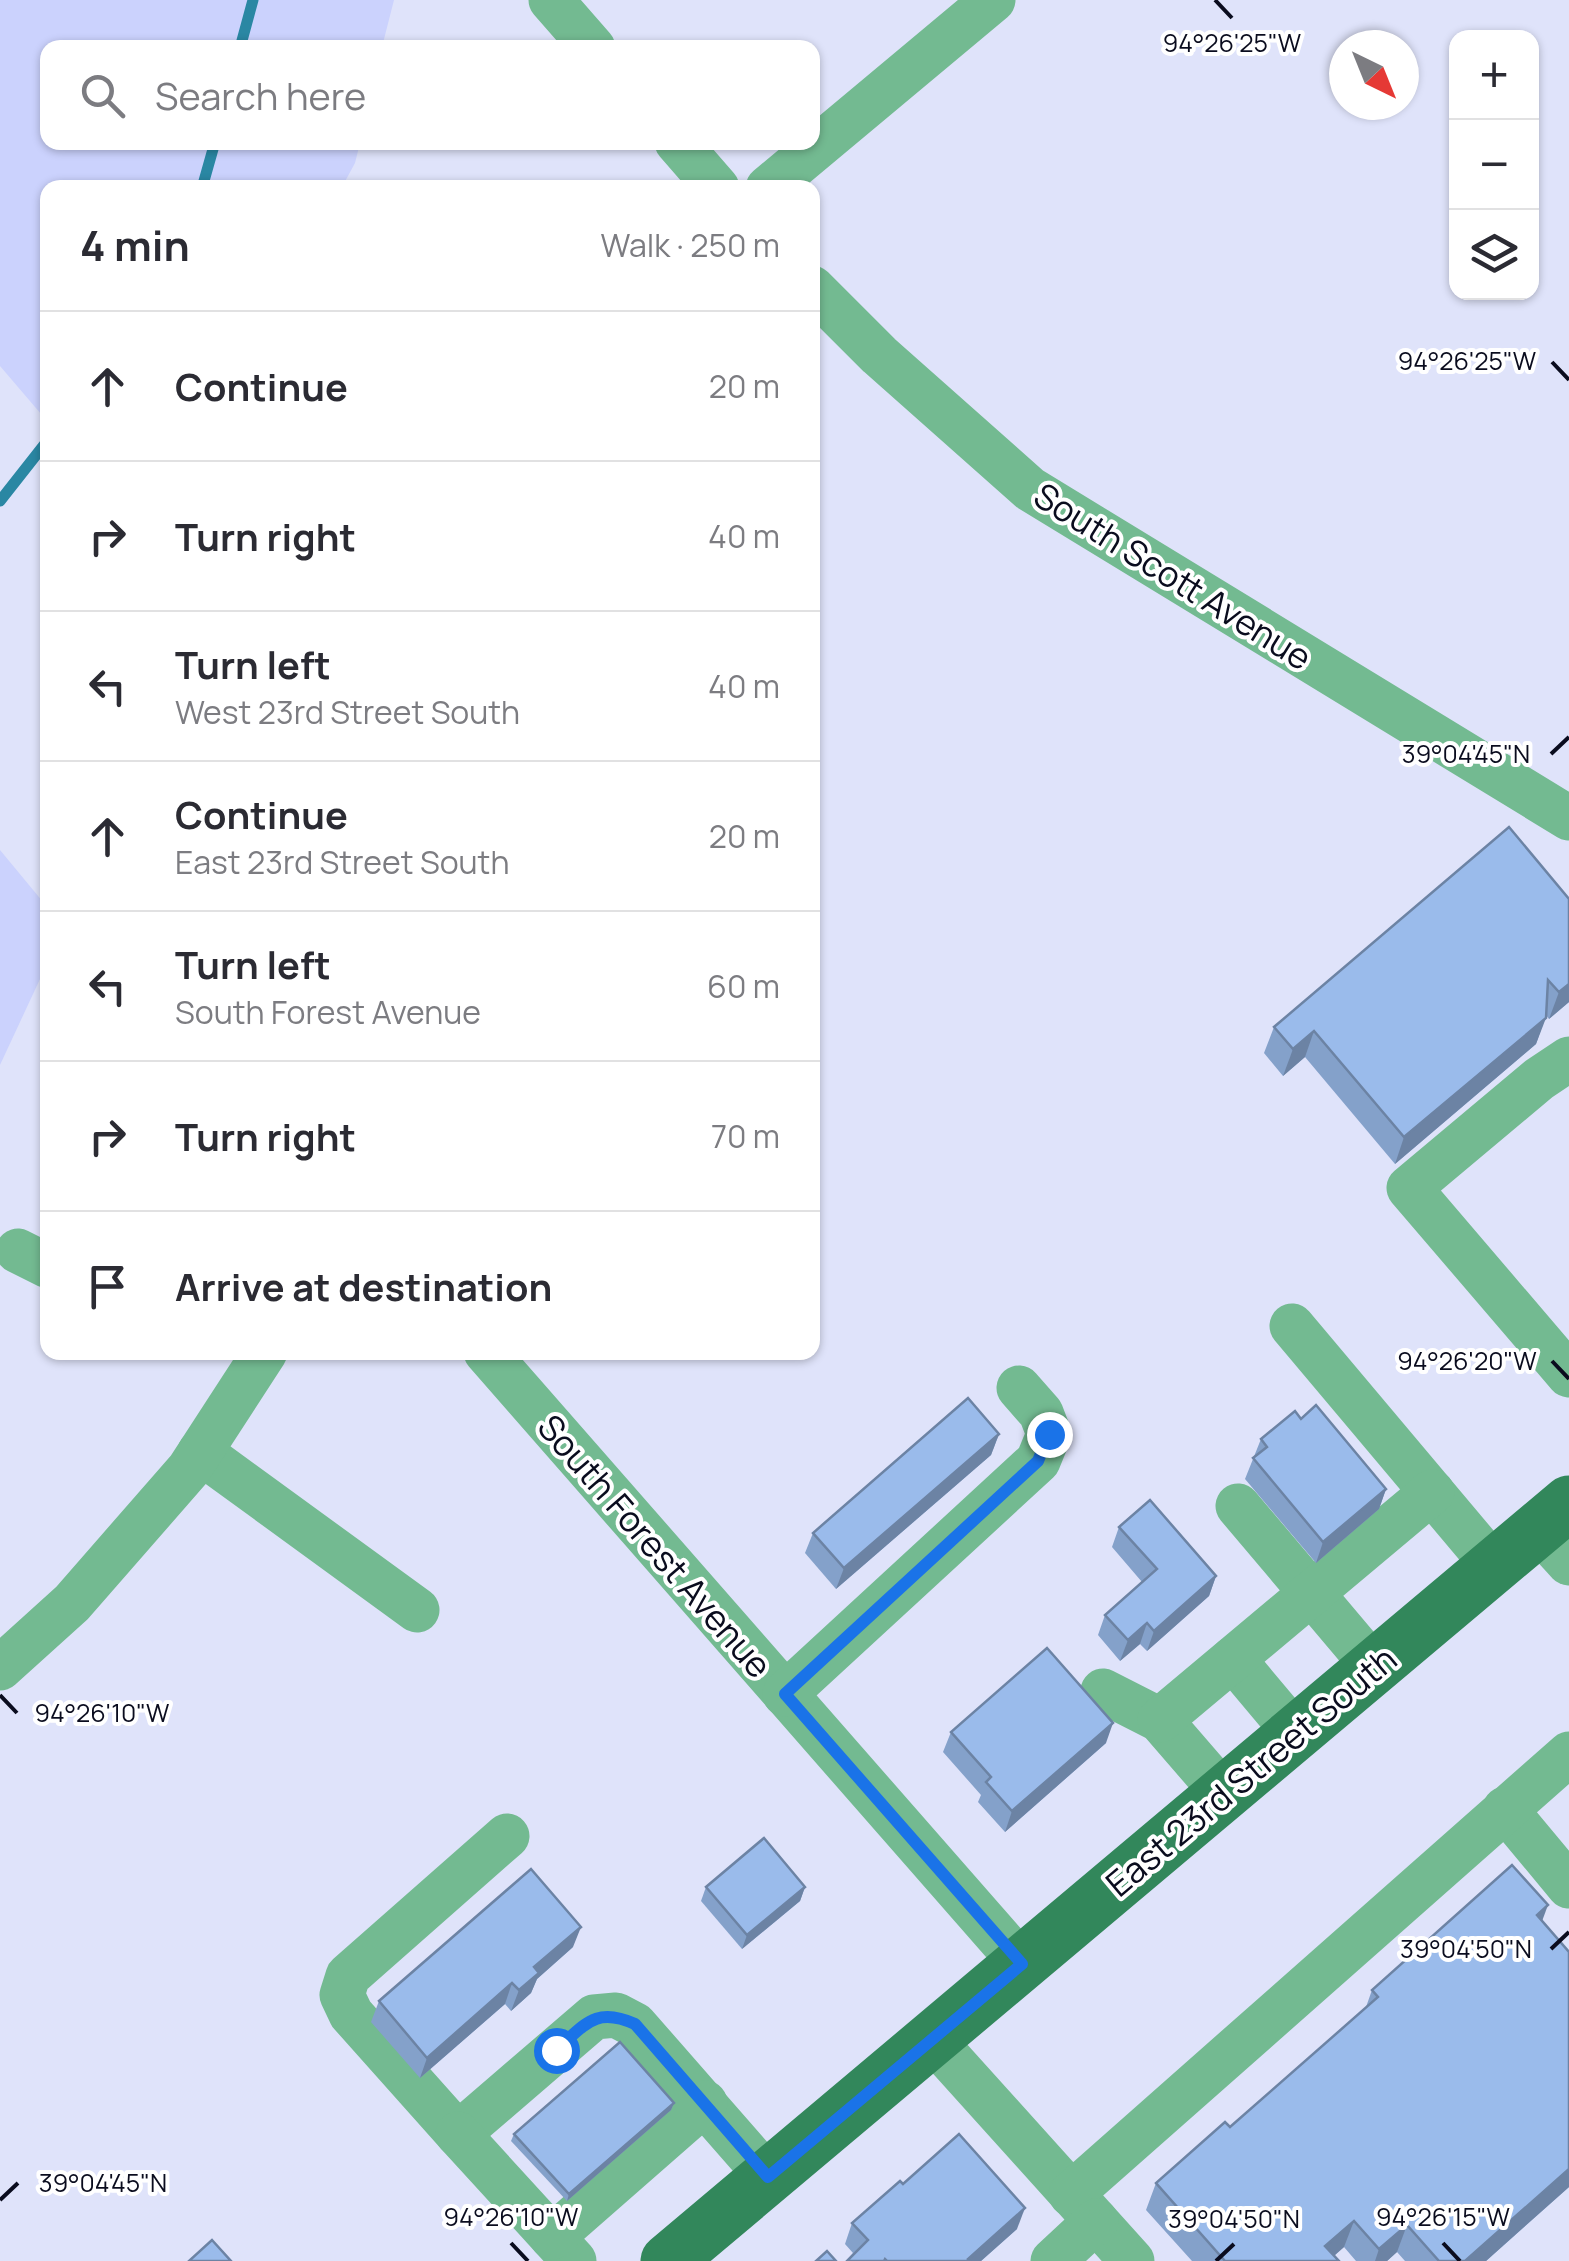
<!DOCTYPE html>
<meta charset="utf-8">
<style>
:root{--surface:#fff;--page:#f2f2f3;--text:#2b2b33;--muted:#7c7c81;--line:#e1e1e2}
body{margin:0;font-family:Manrope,sans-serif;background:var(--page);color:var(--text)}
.controls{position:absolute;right:30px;top:30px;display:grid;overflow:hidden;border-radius:20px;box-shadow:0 2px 8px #0004}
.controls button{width:90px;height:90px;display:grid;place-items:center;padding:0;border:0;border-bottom:2px solid var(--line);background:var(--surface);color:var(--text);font:50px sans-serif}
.compass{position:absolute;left:1329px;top:30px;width:90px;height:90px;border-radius:50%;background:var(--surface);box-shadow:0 2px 8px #0004;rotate:137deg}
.stop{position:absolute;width:30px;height:30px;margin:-22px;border:8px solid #1a73e8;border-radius:50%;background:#fff}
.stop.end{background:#1a73e8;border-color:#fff;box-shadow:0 2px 10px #0008}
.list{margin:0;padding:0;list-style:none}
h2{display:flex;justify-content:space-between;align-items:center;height:130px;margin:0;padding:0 40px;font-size:42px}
h2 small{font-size:32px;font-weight:400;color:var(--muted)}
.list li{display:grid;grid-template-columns:65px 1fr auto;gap:30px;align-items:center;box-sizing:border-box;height:150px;padding:0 40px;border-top:2px solid var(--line)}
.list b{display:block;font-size:38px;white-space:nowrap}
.list p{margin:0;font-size:32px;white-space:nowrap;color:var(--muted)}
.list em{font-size:32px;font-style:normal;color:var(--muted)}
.icon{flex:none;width:55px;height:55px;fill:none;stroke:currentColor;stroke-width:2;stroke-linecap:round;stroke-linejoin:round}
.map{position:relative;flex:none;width:1569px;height:2261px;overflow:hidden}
.search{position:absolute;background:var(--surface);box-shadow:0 2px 8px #0004;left:40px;top:40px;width:780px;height:110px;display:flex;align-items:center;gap:25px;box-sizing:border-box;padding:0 35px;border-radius:20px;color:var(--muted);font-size:38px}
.panel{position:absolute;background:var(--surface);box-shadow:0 2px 8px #0004;left:40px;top:180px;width:780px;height:1180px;border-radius:20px}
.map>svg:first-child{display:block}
.green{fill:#cbd2fd}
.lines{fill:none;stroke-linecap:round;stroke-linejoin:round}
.stream{stroke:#2a87a3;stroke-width:11}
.minor{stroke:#73ba91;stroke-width:45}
.major{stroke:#32875b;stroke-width:55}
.wall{fill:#84a1ca}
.shaded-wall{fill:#6c83a4}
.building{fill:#9abbeb;stroke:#6c83a4;stroke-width:2.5}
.route{stroke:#1a73e8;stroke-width:12}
.ticks{fill:none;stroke:#0a0c1e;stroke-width:4}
.labels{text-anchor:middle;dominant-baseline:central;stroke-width:8;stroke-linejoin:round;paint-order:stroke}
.street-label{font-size:35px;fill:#0a0c1e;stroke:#fff}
.ticks-label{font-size:25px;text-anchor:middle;fill:#0a0c1e;stroke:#fff;stroke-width:8;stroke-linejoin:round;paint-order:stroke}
</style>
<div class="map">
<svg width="1569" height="2261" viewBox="0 0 1569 2261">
<rect width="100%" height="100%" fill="#dfe3fa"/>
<!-- green -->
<g class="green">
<polygon points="0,0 394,0 382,47 48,48 48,142 360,143 355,163 342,187 48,188 47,421 0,366"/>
<polygon points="0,850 48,908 47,964 0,1065"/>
</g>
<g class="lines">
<!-- stream -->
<g class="stream">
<polyline points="240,48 253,0"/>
<polyline points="202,188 215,142"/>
<polyline points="0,501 48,440"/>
</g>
<!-- minor -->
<g class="minor">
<polyline points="551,0 593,48"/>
<polyline points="677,142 717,188"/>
<polyline points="768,188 993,0"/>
<polyline points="812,288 879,355 1030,489 1569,818"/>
<polyline points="1569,1059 1539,1079 1409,1188 1569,1375"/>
<polyline points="18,1251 48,1266"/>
<polyline points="1292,1326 1494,1566"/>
<polyline points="486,1352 1022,1964"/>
<polyline points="200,1452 417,1610"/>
<polyline points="1238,1506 1374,1667"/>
<polyline points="1538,1529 1569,1563"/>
<polyline points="1233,1659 1295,1733"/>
<polyline points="0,1668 72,1603 189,1469 265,1352"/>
<polyline points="1103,1691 1160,1720 1224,1794"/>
<polyline points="785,1694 1038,1461 1049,1434 1041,1413 1019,1388"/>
<polyline points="1160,1720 1432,1492"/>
<polyline points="1505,1809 1569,1886"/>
<polyline points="507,1836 348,1976 342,1995 351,2014 458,2134 594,2017 616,2015 635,2025 768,2177"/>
<polyline points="932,2039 1132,2261"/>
<polyline points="458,2134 574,2261"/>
<polyline points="1071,2194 1569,1754"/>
<polyline points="552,2237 705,2103"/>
<polyline points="1053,2261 1096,2221"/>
</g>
<!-- major -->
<polyline class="major" points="668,2261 1569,1503"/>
</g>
<!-- wall -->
<g class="wall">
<polygon points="1509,827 1569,1002 1549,1019 1546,1015 1536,1044 1395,1164 1305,1057 1283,1076 1264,1053 1274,1027"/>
<polygon points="1301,1419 1386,1489 1379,1509 1316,1563 1245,1479 1261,1439"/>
<polygon points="999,1434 991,1455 836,1589 805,1553 813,1533"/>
<polygon points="1119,1527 1216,1576 1209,1596 1147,1651 1140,1644 1120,1661 1098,1635 1105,1615 1142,1582 1112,1547"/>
<polygon points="951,1732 1106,1743 1005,1832 978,1802 981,1795 943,1752"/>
<polygon points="706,1887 805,1887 800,1901 742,1949 701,1901"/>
<polygon points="1542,1921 1569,2187 1486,2261 1405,2261 1397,2252 1387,2261 1356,2261 1344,2247 1334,2256 1339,2261 1192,2261 1146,2210 1156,2183 1230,2127 1366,2007 1372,1990"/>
<polygon points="573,1947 537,1979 531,1993 511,2011 505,2004 420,2078 371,2022 379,2001"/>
<polygon points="674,2103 671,2110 567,2201 511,2141 514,2134"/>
<polygon points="903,2184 1017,2229 981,2261 846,2261 853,2253 845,2244 852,2223"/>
</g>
<!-- shaded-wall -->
<g class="shaded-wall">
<polygon points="1569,984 1569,1002 1549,1019 1559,992"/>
<polygon points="1546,1018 1536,1044 1395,1164 1404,1137"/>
<polygon points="1314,1031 1305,1057 1283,1076 1293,1049"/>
<polygon points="999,1434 991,1455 836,1589 844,1568"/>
<polygon points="1386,1489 1379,1509 1316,1563 1323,1542"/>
<polygon points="1216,1576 1209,1596 1147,1651 1154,1631"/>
<polygon points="1147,1623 1140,1644 1120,1661 1128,1640"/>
<polygon points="1113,1723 1106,1743 1005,1832 1012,1811"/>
<polygon points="805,1887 800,1901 742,1949 747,1935"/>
<polygon points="1548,1905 1538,1932 1537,1915"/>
<polygon points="581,1927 573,1947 537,1979 531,1993 511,2011 519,1990 534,1967"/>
<polygon points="512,1983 505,2004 420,2078 427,2058"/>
<polygon points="674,2103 671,2110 567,2201 569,2194"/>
<polygon points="1569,2169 1569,2187 1486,2261 1465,2261"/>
<polygon points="1025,2208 1017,2229 981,2261 967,2261"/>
<polygon points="1354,2221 1344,2247 1328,2261 1325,2246"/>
<polygon points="1407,2225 1397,2252 1387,2261 1375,2261 1379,2249"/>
</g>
<!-- building -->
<g class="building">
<polygon points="1509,827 1569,899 1569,984 1559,992 1548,980 1546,1018 1404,1137 1314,1031 1293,1049 1274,1027"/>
<polygon points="968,1398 999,1434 844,1568 813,1533"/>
<polygon points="1316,1405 1386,1489 1323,1542 1253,1458 1267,1447 1261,1439 1295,1411 1301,1419"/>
<polygon points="1150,1500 1216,1576 1154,1631 1147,1623 1128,1640 1105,1615 1157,1569 1119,1527"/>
<polygon points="1047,1648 1113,1723 1012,1811 986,1782 991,1777 951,1732"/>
<polygon points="764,1838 805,1887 747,1935 706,1887"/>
<polygon points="1512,1865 1548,1905 1537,1915 1569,1952 1569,2169 1465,2261 1439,2261 1407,2225 1379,2249 1354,2221 1325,2246 1339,2261 1225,2261 1156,2183 1225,2122 1230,2127 1378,1997 1372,1990"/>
<polygon points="531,1869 581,1927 534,1967 539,1973 519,1990 512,1983 427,2058 379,2001"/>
<polygon points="620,2042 674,2103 569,2194 514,2134"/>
<polygon points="959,2134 1025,2208 968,2259 970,2261 887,2261 885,2259 884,2261 847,2261 868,2240 852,2223 900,2181 903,2184"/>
<polygon points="212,2240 231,2261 189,2261"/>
<polygon points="827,2251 836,2261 816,2261"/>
</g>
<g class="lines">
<!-- route -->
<path class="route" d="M556 2050C585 2025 595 2006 635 2024L768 2177 1022 1964 785 1694 1038 1461 1049 1434"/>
</g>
<!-- ticks -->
<path class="ticks" d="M1215 0 1232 18M1552 362 1569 380M1551 754 1569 737M1552 1361 1569 1379M0 1695 17 1713M1551 1949 1569 1932M0 2200 18 2183M511 2243 528 2261M1443 2243 1460 2261M1216 2261 1234 2244"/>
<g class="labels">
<!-- street labels -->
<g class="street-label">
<text transform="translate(1173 576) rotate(32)">South Scott Avenue</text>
<text transform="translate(655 1546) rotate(49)">South Forest Avenue</text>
<text transform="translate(1251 1771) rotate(-40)">East 23rd Street South</text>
</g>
</g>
<g class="ticks-label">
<text x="1232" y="52">94°26'25"W</text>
<text x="1467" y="370">94°26'25"W</text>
<text x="1466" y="763">39°04'45"N</text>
<text x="1467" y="1370">94°26'20"W</text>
<text x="102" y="1722">94°26'10"W</text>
<text x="1466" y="1958">39°04'50"N</text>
<text x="103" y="2192">39°04'45"N</text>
<text x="511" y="2226">94°26'10"W</text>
<text x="1443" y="2226">94°26'15"W</text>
<text x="1234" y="2228">39°04'50"N</text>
</g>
</svg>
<div class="controls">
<button>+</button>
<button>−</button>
<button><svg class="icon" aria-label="layers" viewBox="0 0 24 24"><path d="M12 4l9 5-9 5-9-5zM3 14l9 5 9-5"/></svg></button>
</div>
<svg class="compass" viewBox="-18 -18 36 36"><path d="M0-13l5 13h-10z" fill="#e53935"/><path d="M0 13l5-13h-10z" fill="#7c7c81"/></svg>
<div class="stop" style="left:556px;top:2050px"></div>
<div class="stop end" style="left:1049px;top:1434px"></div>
<div class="search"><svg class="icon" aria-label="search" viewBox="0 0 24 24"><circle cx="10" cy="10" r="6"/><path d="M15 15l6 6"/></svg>Search here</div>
<section class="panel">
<h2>4 min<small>Walk · 250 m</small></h2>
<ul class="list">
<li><svg class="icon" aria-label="ahead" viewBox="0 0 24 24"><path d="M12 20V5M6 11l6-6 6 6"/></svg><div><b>Continue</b></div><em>20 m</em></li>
<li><svg class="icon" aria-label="right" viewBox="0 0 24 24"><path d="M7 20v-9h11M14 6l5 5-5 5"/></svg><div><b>Turn right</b></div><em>40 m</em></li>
<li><svg class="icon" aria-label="left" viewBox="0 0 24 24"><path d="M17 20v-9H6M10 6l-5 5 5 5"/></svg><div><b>Turn left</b><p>West 23rd Street South</p></div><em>40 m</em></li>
<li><svg class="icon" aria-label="ahead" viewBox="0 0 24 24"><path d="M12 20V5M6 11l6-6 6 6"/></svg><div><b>Continue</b><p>East 23rd Street South</p></div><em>20 m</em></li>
<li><svg class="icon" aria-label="left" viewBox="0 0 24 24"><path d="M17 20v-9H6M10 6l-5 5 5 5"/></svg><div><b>Turn left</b><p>South Forest Avenue</p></div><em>60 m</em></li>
<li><svg class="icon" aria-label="right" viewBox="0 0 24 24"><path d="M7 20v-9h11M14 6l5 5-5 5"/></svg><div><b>Turn right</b></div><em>70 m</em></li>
<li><svg class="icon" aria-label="arrive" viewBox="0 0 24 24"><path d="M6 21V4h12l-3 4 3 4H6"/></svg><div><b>Arrive at destination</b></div></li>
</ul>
</section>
</div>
